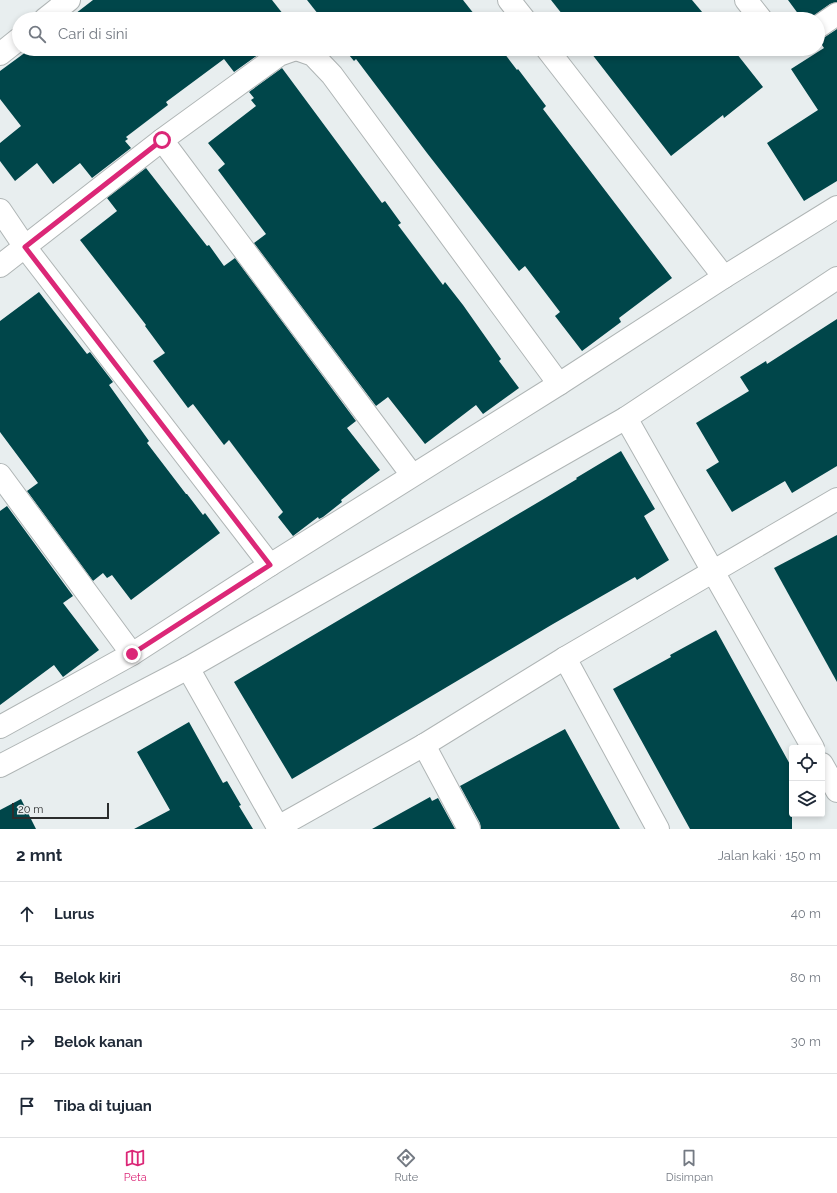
<!DOCTYPE html>
<html lang="id">
<meta charset="utf-8">
<style>
:root{--surface:#fff;--page:#f2f2f3;--text:#1f2937;--muted:#747a83;--line:#e0e1e3;--accent:#db2777}
body{margin:0;font-family:Raleway,sans-serif;background:var(--page);color:var(--text)}
.controls{position:absolute;right:12px;bottom:12px;display:grid;overflow:hidden;border-radius:4px;box-shadow:0 2px 6px #0003}
.controls button{width:36px;height:36px;display:grid;place-items:center;padding:0;border:0;border-bottom:1px solid var(--line);background:var(--surface);color:var(--text);font:20px sans-serif}
.scale{position:absolute;left:12px;bottom:10px;width:97px;box-sizing:border-box;padding-left:4px;border:2px solid #2b2d2d;border-top:0;font-size:11px;line-height:14px;white-space:nowrap;color:#2b2d2d;-webkit-text-stroke:3px #e8eeef;paint-order:stroke}
.stop{position:absolute;width:12px;height:12px;margin:-9px;border:3px solid #db2777;border-radius:50%;background:#fff}
.stop.end{background:#db2777;border-color:#fff;box-shadow:0 1px 4px #0008}
.list{margin:0;padding:0;list-style:none}
h2{display:flex;justify-content:space-between;align-items:center;height:52px;margin:0;padding:0 16px;font-size:17px}
h2 small{font-size:13px;font-weight:400;color:var(--muted)}
.list li{display:grid;grid-template-columns:26px 1fr auto;gap:12px;align-items:center;box-sizing:border-box;height:64px;padding:0 16px;border-top:1px solid var(--line)}
.list b{display:block;font-size:15px;white-space:nowrap}
.list em{font-size:13px;font-style:normal;color:var(--muted)}
.icon{flex:none;width:22px;height:22px;fill:none;stroke:currentColor;stroke-width:2;stroke-linecap:round;stroke-linejoin:round}
.map{position:relative;flex:none;width:837px;height:829px;overflow:hidden}
.search{position:absolute;background:var(--surface);box-shadow:0 2px 6px #0003;left:12px;right:12px;top:12px;height:44px;display:flex;align-items:center;gap:10px;box-sizing:border-box;padding:0 14px;border-radius:22px;color:var(--muted);font-size:15px}
.sheet{height:308px;background:var(--surface)}
nav{display:flex;justify-content:space-around;align-items:center;box-sizing:border-box;height:56px;border-top:1px solid var(--line);background:var(--surface);font-size:11px;color:var(--muted)}
nav a{display:grid;justify-items:center;gap:2px}
nav .on{color:var(--accent)}
.map>svg:first-child{display:block}
.building{fill:#00464a}
.lines{fill:none;stroke-linecap:round;stroke-linejoin:round}
.minor-casing{stroke:#afb5b5;stroke-width:24}
.minor{stroke:#fff;stroke-width:22}
.route{stroke:#db2777;stroke-width:5}
</style>
<div class="map">
<svg width="837" height="829" viewBox="0 0 837 829">
<rect width="100%" height="100%" fill="#e8eeef"/>
<!-- building -->
<g class="building">
<polygon points="93,0 272,0 287,19 72,19 71,17"/>
<polygon points="307,0 463,0 478,19 322,19"/>
<polygon points="551,0 692,0 708,19 566,19"/>
<polygon points="788,0 837,0 837,2 830,4 809,19 802,19"/>
<polygon points="837,29 837,181 804,201 767,143 818,110 791,69 824,48 818,39 825,37"/>
<polygon points="30,49 266,49 234,72 224,59 166,102 168,105 126,137 128,139 125,141 131,148 92,178 80,163 53,184 37,163 15,181 0,161 0,143 21,126 0,99 0,71"/>
<polygon points="344,49 501,49 517,70 518,69 546,106 543,109 672,278 619,318 621,322 582,351 555,316 560,312 525,266 519,271 427,153 356,59 354,61"/>
<polygon points="588,49 733,49 763,87 724,118 723,115 671,156"/>
<polygon points="282,68 382,203 385,201 401,223 398,225 443,285 445,282 463,305 501,359 499,361 519,388 483,414 476,405 425,444 388,397 376,406 254,243 266,234 218,170 225,164 208,143 256,106 251,100 254,98 249,92"/>
<polygon points="146,168 207,246 209,245 224,266 235,258 356,421 347,428 380,470 341,500 342,502 323,517 319,519 318,517 293,536 278,517 283,512 229,440 224,445 193,404 188,408 153,361 165,353 145,326 146,325 80,240 117,211 107,198"/>
<polygon points="39,292 87,354 90,352 113,382 109,385 149,441 147,443 186,494 187,494 203,515 205,513 220,533 131,600 112,575 107,578 103,573 93,581 27,491 38,483 0,432 0,321"/>
<polygon points="837,319 837,466 792,493 785,481 732,512 706,470 719,462 696,423 749,391 740,377 766,361 767,364"/>
<polygon points="621,451 655,509 644,516 669,560 637,580 635,577 553,624 292,779 234,682 542,500 577,479 576,478"/>
<polygon points="7,506 73,596 63,603 99,650 63,677 54,665 0,705 0,511"/>
<polygon points="837,535 837,682 774,568"/>
<polygon points="716,630 792,768 792,829 690,829 613,689 671,657 670,655"/>
<polygon points="189,722 223,783 227,781 241,805 239,806 253,829 134,829 170,810 137,752"/>
<polygon points="565,729 620,829 481,829 480,823 460,786"/>
<polygon points="430,797 432,801 438,798 455,829 372,829"/>
<polygon points="21,799 36,829 0,829 0,810"/>
</g>
<g class="lines">
<!-- minor casing -->
<g class="minor-casing">
<g id="minor">
<polyline points="509,0 524,19"/>
<polyline points="746,0 761,19"/>
<polyline points="45,19 69,0"/>
<polyline points="818,27 837,14"/>
<polyline points="296,49 313,55 332,75 559,384"/>
<polyline points="547,49 724,277"/>
<polyline points="0,54 19,39"/>
<polyline points="162,140 412,475"/>
<polyline points="0,210 25,247 270,565"/>
<polyline points="0,266 162,140 279,55 296,49"/>
<polyline points="626,418 813,748"/>
<polyline points="0,475 132,654"/>
<polyline points="565,658 658,829"/>
<polyline points="188,668 279,829"/>
<polyline points="0,727 132,654 270,565 559,384 724,277 837,207"/>
<polyline points="424,745 469,829"/>
<polyline points="822,764 837,791"/>
<polyline points="0,766 188,668 626,418 837,278"/>
<polyline points="278,827 424,745 565,658 837,499"/>
</g>
</g>
<!-- minor -->
<use href="#minor" class="minor"/>
</g>
<g class="lines">
<!-- route -->
<polyline class="route" points="132,654 270,565 25,247 162,140"/>
</g>
</svg>
<div class="controls">
<button><svg class="icon" aria-label="locate" viewBox="0 0 24 24"><circle cx="12" cy="12" r="6"/><path d="M12 2v4M12 18v4M2 12h4M18 12h4"/></svg></button>
<button><svg class="icon" aria-label="layers" viewBox="0 0 24 24"><path d="M12 4l9 5-9 5-9-5zM3 14l9 5 9-5"/></svg></button>
</div>
<div class="scale">20 m</div>
<div class="stop" style="left:162px;top:140px"></div>
<div class="stop end" style="left:132px;top:654px"></div>
<div class="search"><svg class="icon" aria-label="search" viewBox="0 0 24 24"><circle cx="10" cy="10" r="6"/><path d="M15 15l6 6"/></svg>Cari di sini</div>
</div>
<section class="sheet">
<h2>2 mnt<small>Jalan kaki · 150 m</small></h2>
<ul class="list">
<li><svg class="icon" aria-label="ahead" viewBox="0 0 24 24"><path d="M12 20V5M6 11l6-6 6 6"/></svg><div><b>Lurus</b></div><em>40 m</em></li>
<li><svg class="icon" aria-label="left" viewBox="0 0 24 24"><path d="M17 20v-9H6M10 6l-5 5 5 5"/></svg><div><b>Belok kiri</b></div><em>80 m</em></li>
<li><svg class="icon" aria-label="right" viewBox="0 0 24 24"><path d="M7 20v-9h11M14 6l5 5-5 5"/></svg><div><b>Belok kanan</b></div><em>30 m</em></li>
<li><svg class="icon" aria-label="arrive" viewBox="0 0 24 24"><path d="M6 21V4h12l-3 4 3 4H6"/></svg><div><b>Tiba di tujuan</b></div></li>
</ul>
</section>
<nav>
<a class="on"><svg class="icon" aria-label="map" viewBox="0 0 24 24"><path d="M3 6l6-2 6 2 6-2v14l-6 2-6-2-6 2zM9 4v14M15 6v14"/></svg>Peta</a>
<a><svg class="icon" aria-label="directions" viewBox="0 0 24 24"><path d="M12 3l9 9-9 9-9-9zM9 14v-3h6M13 9l2 2-2 2"/></svg>Rute</a>
<a><svg class="icon" aria-label="saved" viewBox="0 0 24 24"><path d="M7 4h10v16l-5-4-5 4z"/></svg>Disimpan</a>
</nav>
